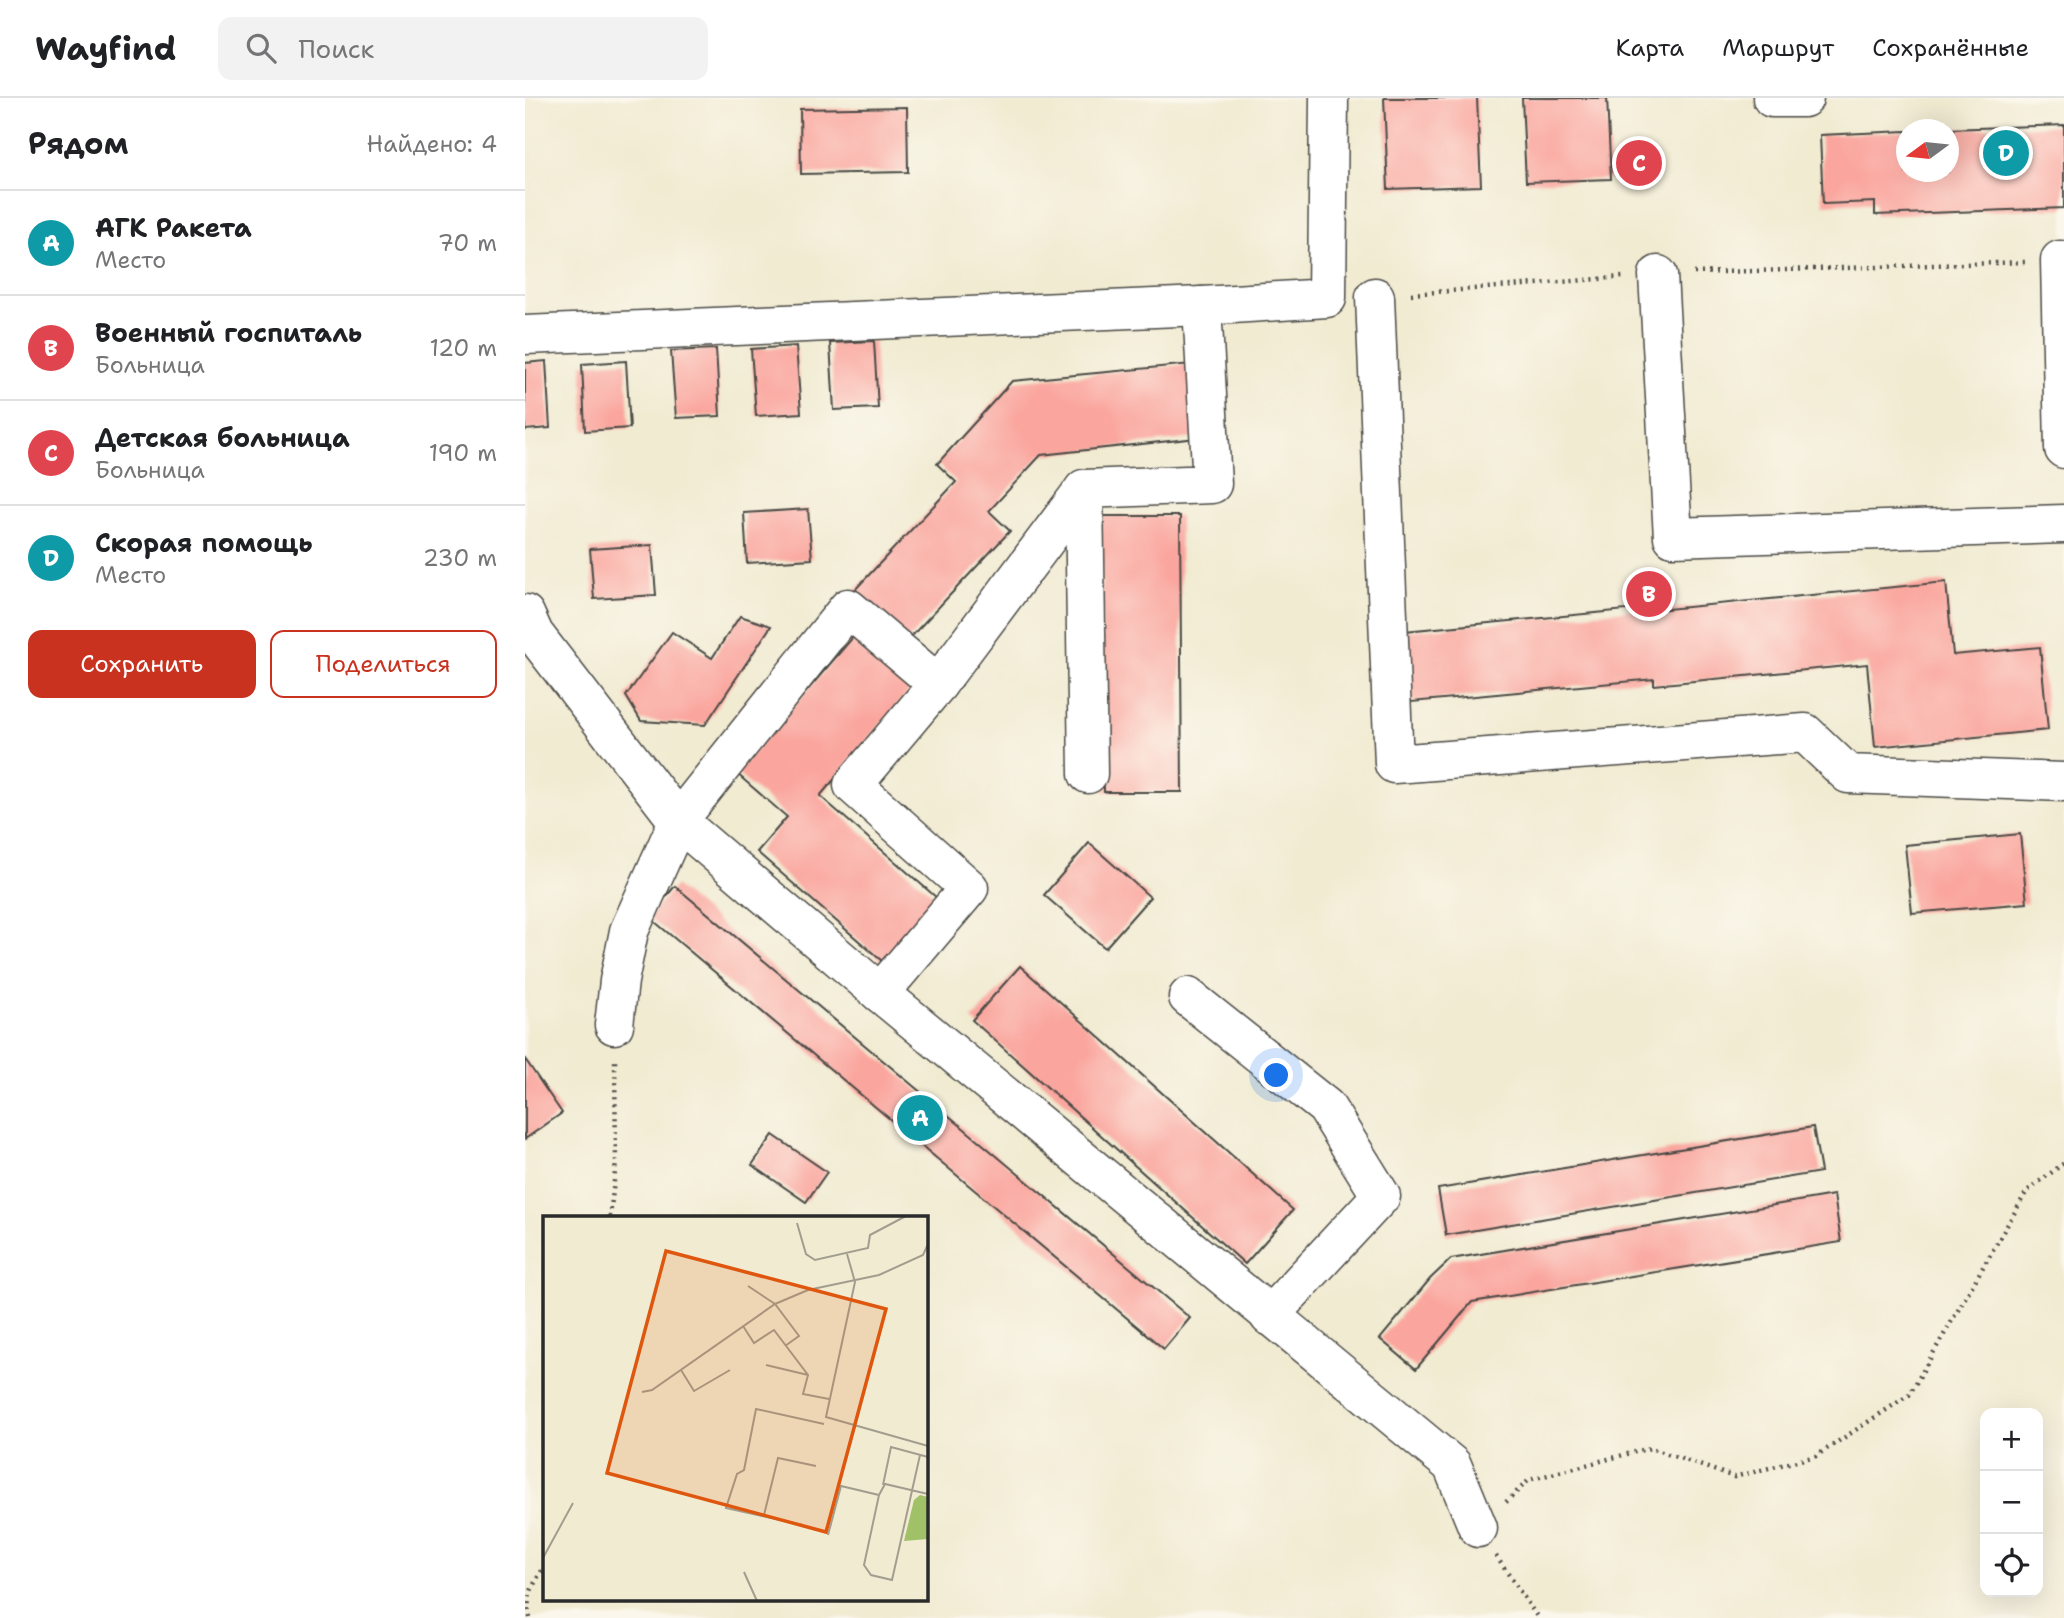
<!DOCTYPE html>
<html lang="ru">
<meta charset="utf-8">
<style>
:root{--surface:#fff;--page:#f2f2f2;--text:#202124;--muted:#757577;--line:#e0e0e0;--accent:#c8321e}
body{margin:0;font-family:"Shantell Sans",sans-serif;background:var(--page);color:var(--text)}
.controls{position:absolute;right:21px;bottom:21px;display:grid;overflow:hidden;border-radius:14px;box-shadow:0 7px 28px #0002}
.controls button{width:63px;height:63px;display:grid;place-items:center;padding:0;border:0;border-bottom:2px solid var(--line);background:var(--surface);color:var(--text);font:35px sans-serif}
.compass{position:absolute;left:1371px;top:21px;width:63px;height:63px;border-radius:50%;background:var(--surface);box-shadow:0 7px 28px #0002;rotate:255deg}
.you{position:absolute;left:752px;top:978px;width:24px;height:24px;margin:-18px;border:5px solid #fff;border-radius:50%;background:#1a73e8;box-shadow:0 0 0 10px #1a73e833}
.badge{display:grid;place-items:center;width:46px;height:46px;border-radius:50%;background:var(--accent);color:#fff;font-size:23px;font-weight:700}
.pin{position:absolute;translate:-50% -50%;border:4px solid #fff;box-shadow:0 2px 7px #0006}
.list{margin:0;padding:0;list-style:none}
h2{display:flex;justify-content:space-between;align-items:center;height:91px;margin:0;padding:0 28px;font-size:30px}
h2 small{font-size:23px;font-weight:400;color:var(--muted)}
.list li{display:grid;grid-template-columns:46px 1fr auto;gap:21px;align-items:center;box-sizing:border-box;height:105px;padding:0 28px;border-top:2px solid var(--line)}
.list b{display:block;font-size:26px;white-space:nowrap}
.list p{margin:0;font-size:23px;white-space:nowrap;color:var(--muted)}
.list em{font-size:23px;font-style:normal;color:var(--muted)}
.actions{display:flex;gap:14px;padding:21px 28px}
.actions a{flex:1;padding:16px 0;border:2px solid var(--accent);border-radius:14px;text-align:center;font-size:24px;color:var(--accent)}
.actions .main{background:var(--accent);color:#fff}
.icon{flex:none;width:38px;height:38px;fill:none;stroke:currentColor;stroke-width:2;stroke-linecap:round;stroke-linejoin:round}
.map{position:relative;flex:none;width:1539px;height:1520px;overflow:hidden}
header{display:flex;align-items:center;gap:42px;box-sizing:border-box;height:98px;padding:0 35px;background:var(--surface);border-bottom:2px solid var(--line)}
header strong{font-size:33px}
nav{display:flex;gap:38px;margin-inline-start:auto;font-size:24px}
.search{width:490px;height:63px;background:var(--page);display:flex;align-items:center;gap:18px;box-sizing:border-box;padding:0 24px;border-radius:14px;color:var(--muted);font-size:26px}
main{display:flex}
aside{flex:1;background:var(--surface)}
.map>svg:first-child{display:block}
.building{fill:#faa69e}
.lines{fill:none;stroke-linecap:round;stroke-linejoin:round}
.minor-casing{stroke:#494844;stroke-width:41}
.path{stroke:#494844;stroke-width:4.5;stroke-dasharray:2 5;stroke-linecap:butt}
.minor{stroke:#fff;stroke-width:38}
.inset-road{fill:none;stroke:#a29e8f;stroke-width:2}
.view{fill:#df570e;fill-opacity:0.15;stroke:#df570e;stroke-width:3.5}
.inset-edge{fill:none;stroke:#2b2b2b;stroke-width:3.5}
</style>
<header>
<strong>Wayfind</strong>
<div class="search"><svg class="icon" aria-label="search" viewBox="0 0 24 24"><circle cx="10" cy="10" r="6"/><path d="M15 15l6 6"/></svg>Поиск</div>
<nav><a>Карта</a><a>Маршрут</a><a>Сохранённые</a></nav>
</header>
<main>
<aside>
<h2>Рядом<small>Найдено: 4</small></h2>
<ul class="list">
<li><span class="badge" style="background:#0f9aa8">A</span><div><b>АГК Ракета</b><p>Место</p></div><em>70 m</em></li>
<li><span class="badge" style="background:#e0444e">B</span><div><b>Военный госпиталь</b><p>Больница</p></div><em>120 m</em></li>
<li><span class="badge" style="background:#e0444e">C</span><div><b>Детская больница</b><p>Больница</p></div><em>190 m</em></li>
<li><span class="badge" style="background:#0f9aa8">D</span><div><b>Скорая помощь</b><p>Место</p></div><em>230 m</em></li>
</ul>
<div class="actions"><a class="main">Сохранить</a><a>Поделиться</a></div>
</aside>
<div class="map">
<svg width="1539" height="1520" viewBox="0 0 1539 1520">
<rect width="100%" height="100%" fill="#fbf7ec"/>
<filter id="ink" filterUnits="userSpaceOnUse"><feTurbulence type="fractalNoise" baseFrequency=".0143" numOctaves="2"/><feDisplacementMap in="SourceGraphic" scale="14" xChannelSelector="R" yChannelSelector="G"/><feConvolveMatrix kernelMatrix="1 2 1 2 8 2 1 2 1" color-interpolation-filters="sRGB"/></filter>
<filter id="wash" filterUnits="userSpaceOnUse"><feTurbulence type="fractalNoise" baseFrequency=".00686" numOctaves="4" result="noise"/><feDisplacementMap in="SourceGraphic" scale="28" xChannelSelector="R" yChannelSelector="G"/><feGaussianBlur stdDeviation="1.57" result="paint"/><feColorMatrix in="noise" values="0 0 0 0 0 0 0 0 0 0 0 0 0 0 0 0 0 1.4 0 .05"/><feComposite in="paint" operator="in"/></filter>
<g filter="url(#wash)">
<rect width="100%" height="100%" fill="#f1ebd2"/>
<g id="blocks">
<!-- building -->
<g class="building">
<polygon points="859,0 952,0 956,88 863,91"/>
<polygon points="997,0 1082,0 1086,81 1001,84"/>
<polygon points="382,9 383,74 276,76 275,11"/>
<polygon points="1539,27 1539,110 1350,117 1350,104 1298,106 1295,37 1381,33 1381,74 1423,74 1423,31"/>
<polygon points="349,243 353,310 309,312 305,245"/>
<polygon points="271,248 276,315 231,318 226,251"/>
<polygon points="191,251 195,318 151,320 146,253"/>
<polygon points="21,263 25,330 0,332 0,265"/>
<polygon points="101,263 105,330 60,333 57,266"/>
<polygon points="677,265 681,339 516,357 464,413 485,433 380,545 326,496 431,384 412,366 487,283"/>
<polygon points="283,411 287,461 222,465 219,415"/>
<polygon points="576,418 655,418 657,694 579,694"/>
<polygon points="127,447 131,497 69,501 65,451"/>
<polygon points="1421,484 1428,557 1515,549 1523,632 1350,649 1342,566 1129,587 1129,581 876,605 869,534 1122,510 1122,513"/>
<polygon points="215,518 246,528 180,627 116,623 101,598 147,534 187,560"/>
<polygon points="329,538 388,589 295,698 420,807 365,870 232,754 262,719 211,675"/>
<polygon points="1495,736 1502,805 1387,815 1380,747"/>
<polygon points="564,745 625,799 580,850 519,797"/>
<polygon points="150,788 665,1220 639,1251 124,819"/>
<polygon points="495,868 768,1112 720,1166 447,922"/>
<polygon points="0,961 37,1015 0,1041"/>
<polygon points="1288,1029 1296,1074 921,1137 913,1091"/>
<polygon points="248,1037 302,1074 281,1104 227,1067"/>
<polygon points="1309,1097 1316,1144 947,1204 891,1271 855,1241 905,1181 926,1161"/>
</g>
</g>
</g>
<g filter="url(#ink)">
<use href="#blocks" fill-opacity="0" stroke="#494844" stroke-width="2"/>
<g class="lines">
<!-- minor casing -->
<g class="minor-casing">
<g id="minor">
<polyline points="1247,0 1279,0"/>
<polyline points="1535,162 1539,351"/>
<polyline points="1133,177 1148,439 1539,426"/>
<polyline points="850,199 869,666 1280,635 1323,676 1539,684"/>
<polyline points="0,237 677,208 802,200 804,0"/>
<polyline points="559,391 563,676"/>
<polyline points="0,516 9,536 153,723 355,895 927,1367 953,1430"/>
<polyline points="355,895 444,790 328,687 413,586 559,391 687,386 677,208"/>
<polyline points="663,899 801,1009 856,1098 744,1218"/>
<polyline points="89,927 94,883 104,833 153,723 323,510 413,586"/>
</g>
</g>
<!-- path -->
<g class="path">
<polyline points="1169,175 1500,164"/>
<polyline points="886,196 1098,179"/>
<polyline points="85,1119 91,1065 90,963"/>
<polyline points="981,1404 1004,1382 1125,1350 1209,1379 1291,1358 1384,1297 1502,1093 1539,1065"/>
<polyline points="971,1458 1013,1520"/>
<path d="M5 1520C0 1499 8 1487 19 1469"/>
</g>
<!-- minor -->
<use href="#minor" class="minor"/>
</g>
</g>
<!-- overview -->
<g transform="translate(18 1118)">
<rect width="385" height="385" fill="#f1ebd2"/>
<path d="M377 279 385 281V323L361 325 371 284Z" fill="#a1c169"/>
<path class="inset-road" d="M254 7 263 38 272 44 325 32 327 19 363 0M304 38 312 66 283 201 385 230M205 70 232 88 256 120 242 130M200 110 211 127 231 114 265 159 260 178 286 183M223 149 265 159M138 154 151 175 187 154M99 176 109 174 232 88 265 74 336 59 380 39 385 28M340 269 348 231 385 241M336 279 321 349 328 359 349 364 377 239M221 299 235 242 273 250M260 309 183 292 194 258 201 254 213 193 281 208M285 319 298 270 336 279 342 268 385 278M0 342 30 287M201 356 214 385"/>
<path class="view" d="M123 35 343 93 283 316 64 257Z"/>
<rect width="385" height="385" class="inset-edge"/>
</g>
</svg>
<div class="controls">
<button>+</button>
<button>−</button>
<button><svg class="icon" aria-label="locate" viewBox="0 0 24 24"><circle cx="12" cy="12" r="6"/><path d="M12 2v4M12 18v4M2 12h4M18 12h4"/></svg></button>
</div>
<svg class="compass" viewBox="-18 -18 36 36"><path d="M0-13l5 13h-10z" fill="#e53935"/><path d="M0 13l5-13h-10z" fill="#757577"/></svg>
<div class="you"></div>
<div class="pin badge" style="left:395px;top:1020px;background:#0f9aa8">A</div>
<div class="pin badge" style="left:1124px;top:496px;background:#e0444e">B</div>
<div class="pin badge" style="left:1114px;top:65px;background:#e0444e">C</div>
<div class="pin badge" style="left:1481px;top:55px;background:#0f9aa8">D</div>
</div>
</main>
